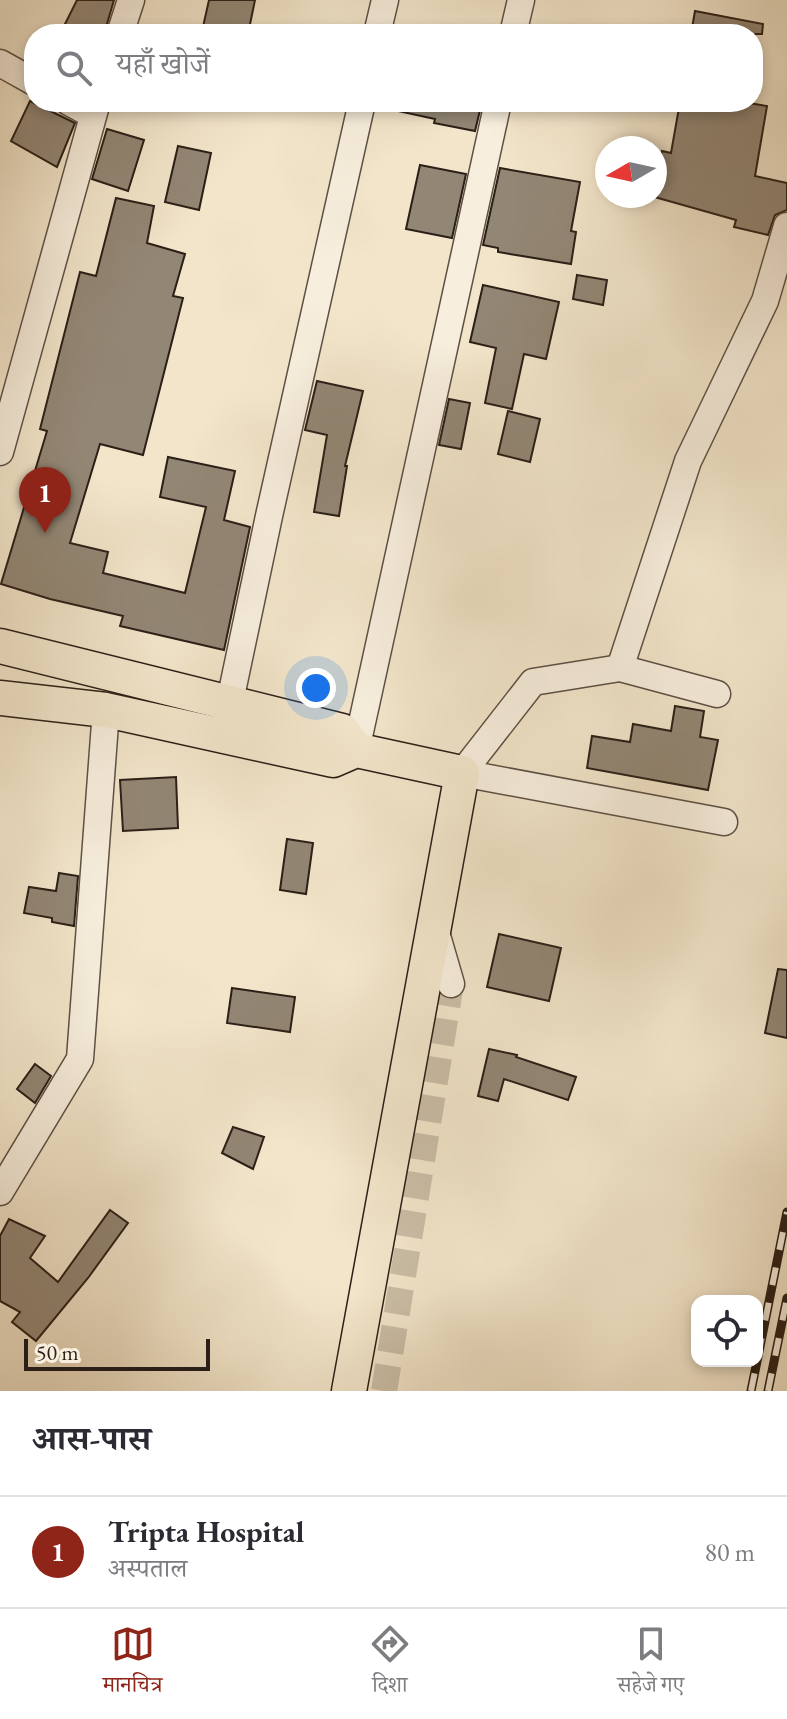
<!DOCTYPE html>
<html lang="hi">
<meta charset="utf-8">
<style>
:root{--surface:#fff;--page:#f7f7f7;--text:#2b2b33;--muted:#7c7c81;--line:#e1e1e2;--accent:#8f2418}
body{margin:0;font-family:"EB Garamond","Noto Serif Devanagari",serif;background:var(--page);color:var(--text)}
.controls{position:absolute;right:24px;bottom:24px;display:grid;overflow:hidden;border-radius:16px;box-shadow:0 4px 12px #0003}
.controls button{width:72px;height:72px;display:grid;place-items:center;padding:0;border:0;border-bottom:2px solid var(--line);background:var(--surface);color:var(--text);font:40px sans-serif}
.compass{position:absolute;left:595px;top:136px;width:72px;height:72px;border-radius:50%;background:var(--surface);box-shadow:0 4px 12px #0003;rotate:261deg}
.scale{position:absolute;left:24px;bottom:20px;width:186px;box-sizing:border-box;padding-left:8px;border:4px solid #2b1f17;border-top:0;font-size:22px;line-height:28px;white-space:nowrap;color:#2b1f17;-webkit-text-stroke:6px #f7eedd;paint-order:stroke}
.you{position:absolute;left:316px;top:688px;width:28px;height:28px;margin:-20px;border:6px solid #fff;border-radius:50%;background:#1a73e8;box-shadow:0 0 0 12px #1a73e833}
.badge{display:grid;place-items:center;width:52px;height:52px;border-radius:50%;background:var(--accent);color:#fff;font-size:26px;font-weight:700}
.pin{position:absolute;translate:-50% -66px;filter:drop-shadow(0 2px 4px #0008)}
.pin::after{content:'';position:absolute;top:42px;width:28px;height:24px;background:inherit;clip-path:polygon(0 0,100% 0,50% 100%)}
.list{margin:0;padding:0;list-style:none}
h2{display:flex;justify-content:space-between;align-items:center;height:104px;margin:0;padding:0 32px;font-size:34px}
h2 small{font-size:26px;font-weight:400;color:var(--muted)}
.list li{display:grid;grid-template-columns:52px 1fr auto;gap:24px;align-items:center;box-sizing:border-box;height:112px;padding:0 32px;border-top:2px solid var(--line)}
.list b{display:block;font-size:30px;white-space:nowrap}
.list p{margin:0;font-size:26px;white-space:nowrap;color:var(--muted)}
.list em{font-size:26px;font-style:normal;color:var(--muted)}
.icon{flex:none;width:44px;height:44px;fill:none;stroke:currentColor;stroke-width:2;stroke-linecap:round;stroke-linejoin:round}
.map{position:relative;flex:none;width:787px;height:1391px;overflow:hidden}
.search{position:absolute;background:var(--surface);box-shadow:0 4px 12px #0003;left:24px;right:24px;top:24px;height:88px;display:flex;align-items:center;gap:20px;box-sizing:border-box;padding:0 28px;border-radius:32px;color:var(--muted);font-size:30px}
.sheet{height:216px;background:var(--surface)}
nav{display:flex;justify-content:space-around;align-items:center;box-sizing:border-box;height:112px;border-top:2px solid var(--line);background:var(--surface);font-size:22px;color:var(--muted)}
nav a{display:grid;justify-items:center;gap:4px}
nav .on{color:var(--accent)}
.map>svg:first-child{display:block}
.building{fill:#928674;stroke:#2b1f17;stroke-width:2}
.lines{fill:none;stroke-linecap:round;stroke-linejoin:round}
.minor-tunnel{stroke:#cabda6;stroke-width:26;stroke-dasharray:26 13;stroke-linecap:butt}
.minor-casing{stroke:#5d5044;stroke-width:29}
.major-casing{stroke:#2b1f17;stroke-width:37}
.minor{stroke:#f7eedd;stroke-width:26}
.major{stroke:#f2e5ca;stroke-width:34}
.rail-casing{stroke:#2b1f17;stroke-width:9}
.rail{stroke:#f7eedd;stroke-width:6;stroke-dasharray:18;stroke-linecap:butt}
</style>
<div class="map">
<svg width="787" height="1391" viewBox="0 0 787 1391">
<rect width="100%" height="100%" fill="#f2e5ca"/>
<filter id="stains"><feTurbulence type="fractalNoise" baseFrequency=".0025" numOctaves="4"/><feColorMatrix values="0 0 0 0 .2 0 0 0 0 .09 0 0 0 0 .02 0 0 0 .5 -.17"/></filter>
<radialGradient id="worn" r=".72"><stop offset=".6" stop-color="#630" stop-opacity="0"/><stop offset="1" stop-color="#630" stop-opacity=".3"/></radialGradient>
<!-- building -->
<g class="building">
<polygon points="77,0 114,0 104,34 60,34"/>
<polygon points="209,0 255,0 248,34 203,27"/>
<polygon points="695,11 763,24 762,34 691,34"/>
<polygon points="30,101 75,123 57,167 11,141"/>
<polygon points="399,102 482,102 475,131 434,123 435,119 398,111"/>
<polygon points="680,102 743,102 767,106 755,176 787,183 787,210 775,215 768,235 734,227 736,220 651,196 655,196 655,179 662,151 671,153"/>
<polygon points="107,129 144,140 128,191 92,179"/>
<polygon points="178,146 211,153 199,210 165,202"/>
<polygon points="420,165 466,174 452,238 406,229"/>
<polygon points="500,168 580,182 571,231 576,232 571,264 498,252 498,248 483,245"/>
<polygon points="116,198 154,206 147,243 185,254 173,296 183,298 143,455 100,444 70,543 108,552 103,573 185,593 206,507 160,497 168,457 235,471 224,520 250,527 224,650 120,626 123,616 50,599 1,584 47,431 40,429 80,272 96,276"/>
<polygon points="577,275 607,280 603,305 573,299"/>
<polygon points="483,285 559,302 546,359 524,354 512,409 485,403 496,348 470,342"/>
<polygon points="317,381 363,391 345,466 347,466 339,516 314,512 327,435 305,430"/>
<polygon points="449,399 470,403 461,449 439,445"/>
<polygon points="508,411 540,419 530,462 498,454"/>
<polygon points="675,706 704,711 700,737 718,740 708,790 587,768 592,736 630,742 633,724 671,731"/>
<polygon points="176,777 178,828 123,831 120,780"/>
<polygon points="287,839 313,843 306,894 280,890"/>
<polygon points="59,873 78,876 74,926 52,922 52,918 24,913 29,887 56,891"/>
<polygon points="499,934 561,948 549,1001 487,987"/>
<polygon points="778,969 787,970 787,1038 765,1033"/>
<polygon points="232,988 295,997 290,1032 227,1023"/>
<polygon points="489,1049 517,1055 516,1057 576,1077 568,1100 504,1079 498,1101 478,1096"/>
<polygon points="35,1064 51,1076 35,1103 17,1089"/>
<polygon points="233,1127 264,1137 253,1169 222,1153"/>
<polygon points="110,1210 128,1223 88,1278 36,1341 12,1322 20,1312 0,1301 0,1236 9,1219 45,1236 30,1258 58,1282"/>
</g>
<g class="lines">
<!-- minor-tunnel -->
<polyline class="minor-tunnel" points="384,1391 451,984"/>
<!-- minor casing -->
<g class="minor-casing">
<g id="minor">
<polyline points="120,34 131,0"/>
<polyline points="377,34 385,0"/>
<polyline points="513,34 521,0"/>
<polyline points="0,63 34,82"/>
<polyline points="69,102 93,115"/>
<polyline points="0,452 97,102"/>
<polyline points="620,668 688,461 765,301 787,226"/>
<polyline points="717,694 620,668 533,682 462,773 724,822"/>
<polyline points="226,720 269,516 362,102"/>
<polyline points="356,750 498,102"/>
<polyline points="435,929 451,984"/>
<polyline points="0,1192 80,1059 106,710"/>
</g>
</g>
<!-- major casing -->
<g class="major-casing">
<g id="major">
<polyline points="0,646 342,731 356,750"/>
<polyline points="0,698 106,710 333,760 356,750 462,773 349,1391"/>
</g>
</g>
<!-- minor -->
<use href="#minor" class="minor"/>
<!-- major -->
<use href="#major" class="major"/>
<!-- rail casing -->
<g class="rail-casing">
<g id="rail">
<polyline points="751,1391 787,1212"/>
<polyline points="768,1391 787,1298"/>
</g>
</g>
<!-- rail -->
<use href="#rail" class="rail"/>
</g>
<rect width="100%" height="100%" filter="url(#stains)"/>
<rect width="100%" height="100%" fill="url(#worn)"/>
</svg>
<div class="controls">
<button><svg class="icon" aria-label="locate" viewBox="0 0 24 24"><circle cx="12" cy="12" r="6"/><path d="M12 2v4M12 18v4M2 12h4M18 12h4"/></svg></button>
</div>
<svg class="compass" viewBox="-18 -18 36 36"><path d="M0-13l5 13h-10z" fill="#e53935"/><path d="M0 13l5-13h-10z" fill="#7c7c81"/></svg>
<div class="scale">50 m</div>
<div class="you"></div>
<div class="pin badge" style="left:45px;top:533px">1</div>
<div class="search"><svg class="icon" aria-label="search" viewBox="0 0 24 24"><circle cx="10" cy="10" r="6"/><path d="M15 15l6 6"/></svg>यहाँ खोजें</div>
</div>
<section class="sheet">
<h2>आस-पास<small></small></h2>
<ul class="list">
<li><span class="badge">1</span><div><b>Tripta Hospital</b><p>अस्पताल</p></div><em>80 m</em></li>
</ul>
</section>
<nav>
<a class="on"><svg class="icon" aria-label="map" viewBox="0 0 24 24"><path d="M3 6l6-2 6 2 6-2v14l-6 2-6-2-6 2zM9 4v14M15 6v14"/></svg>मानचित्र</a>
<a><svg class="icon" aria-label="directions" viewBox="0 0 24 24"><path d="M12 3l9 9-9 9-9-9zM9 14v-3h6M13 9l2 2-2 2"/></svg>दिशा</a>
<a><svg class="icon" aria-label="saved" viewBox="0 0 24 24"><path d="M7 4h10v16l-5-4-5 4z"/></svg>सहेजे गए</a>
</nav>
